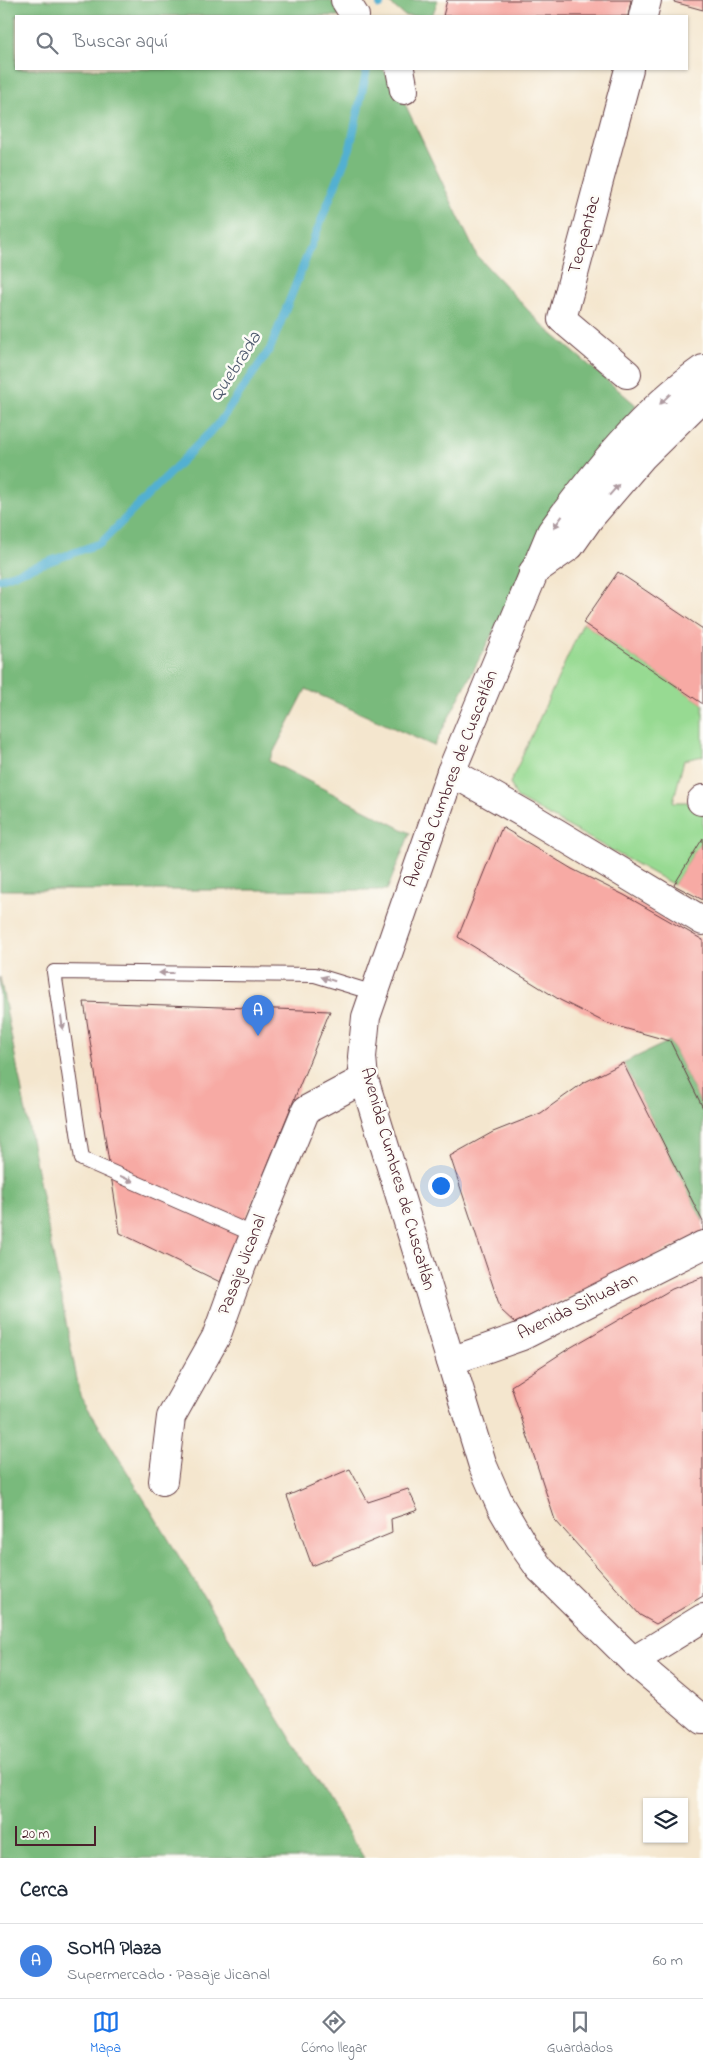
<!DOCTYPE html>
<html lang="es">
<meta charset="utf-8">
<style>
:root{--surface:#fff;--page:#f6f6f7;--text:#1f2937;--muted:#747a83;--line:#e0e1e3;--accent:#1a73e8}
body{margin:0;font-family:"Indie Flower",sans-serif;background:var(--page);color:var(--text)}
.controls{position:absolute;right:15px;bottom:15px;display:grid;overflow:hidden;border-radius:0px;box-shadow:0 1px 4px #0004}
.controls button{width:45px;height:45px;display:grid;place-items:center;padding:0;border:0;border-bottom:1px solid var(--line);background:var(--surface);color:var(--text);font:25px sans-serif}
.scale{position:absolute;left:15px;bottom:12px;width:81px;box-sizing:border-box;padding-left:5px;border:2px solid #4a1f2b;border-top:0;font-size:14px;line-height:18px;white-space:nowrap;color:#4a1f2b;-webkit-text-stroke:4px #fdfcf7;paint-order:stroke}
.you{position:absolute;left:440px;top:1185px;width:18px;height:18px;margin:-12px;border:4px solid #fff;border-radius:50%;background:#1a73e8;box-shadow:0 0 0 8px #1a73e833}
.badge{display:grid;place-items:center;width:32px;height:32px;border-radius:50%;background:var(--accent);color:#fff;font-size:16px;font-weight:700}
.pin{position:absolute;translate:-50% -41px;filter:drop-shadow(0 1px 2px #0008)}
.pin::after{content:'';position:absolute;top:26px;width:18px;height:15px;background:inherit;clip-path:polygon(0 0,100% 0,50% 100%)}
.list{margin:0;padding:0;list-style:none}
h2{display:flex;justify-content:space-between;align-items:center;height:65px;margin:0;padding:0 20px;font-size:21px}
h2 small{font-size:16px;font-weight:400;color:var(--muted)}
.list li{display:grid;grid-template-columns:32px 1fr auto;gap:15px;align-items:center;box-sizing:border-box;height:75px;padding:0 20px;border-top:1px solid var(--line)}
.list b{display:block;font-size:19px;white-space:nowrap}
.list p{margin:0;font-size:16px;white-space:nowrap;color:var(--muted)}
.list em{font-size:16px;font-style:normal;color:var(--muted)}
.icon{flex:none;width:28px;height:28px;fill:none;stroke:currentColor;stroke-width:2;stroke-linecap:round;stroke-linejoin:round}
.map{position:relative;flex:none;width:703px;height:1858px;overflow:hidden}
.search{position:absolute;background:var(--surface);box-shadow:0 1px 4px #0004;left:15px;right:15px;top:15px;height:55px;display:flex;align-items:center;gap:12px;box-sizing:border-box;padding:0 18px;border-radius:0px;color:var(--muted);font-size:19px}
.sheet{height:140px;background:var(--surface)}
nav{display:flex;justify-content:space-around;align-items:center;box-sizing:border-box;height:70px;border-top:1px solid var(--line);background:var(--surface);font-size:14px;color:var(--muted)}
nav a{display:grid;justify-items:center;gap:2px}
nav .on{color:var(--accent)}
.map>svg:first-child{display:block}
.green{fill:#97da92;stroke:#707c5e}
.forest{fill:#79ba7c;stroke:#626c54}
.lines{fill:none;stroke-linecap:round;stroke-linejoin:round}
.stream{stroke:#52b0d1;stroke-width:8}
.building{fill:#f7aaa4}
.service-casing{stroke:#643d43;stroke-width:16}
.minor-casing{stroke:#643d43;stroke-width:30}
.secondary-casing{stroke:#643d43;stroke-width:30}
.service{stroke:#fff;stroke-width:14}
.minor{stroke:#fff;stroke-width:28}
.secondary{stroke:#fff;stroke-width:28}
.oneway{fill:#ae9aa0}
.labels{text-anchor:middle;dominant-baseline:central;stroke-width:5;stroke-linejoin:round;paint-order:stroke}
.street-label{font-size:18px;fill:#4a1f2b;stroke:#fdfcf7}
.water-label{font-size:19px;font-style:italic;fill:#4d596d;stroke:#fdfcf7}
</style>
<div class="map">
<svg width="703" height="1858" viewBox="0 0 703 1858">
<rect width="100%" height="100%" fill="#fdfcf7"/>
<filter id="ink" filterUnits="userSpaceOnUse"><feTurbulence type="fractalNoise" baseFrequency=".02" numOctaves="2"/><feDisplacementMap in="SourceGraphic" scale="10" xChannelSelector="R" yChannelSelector="G"/><feConvolveMatrix kernelMatrix="1 2 1 2 8 2 1 2 1" color-interpolation-filters="sRGB"/></filter>
<filter id="wash" filterUnits="userSpaceOnUse"><feTurbulence type="fractalNoise" baseFrequency=".0096" numOctaves="4" result="noise"/><feDisplacementMap in="SourceGraphic" scale="20" xChannelSelector="R" yChannelSelector="G"/><feGaussianBlur stdDeviation="1.12" result="paint"/><feColorMatrix in="noise" values="0 0 0 0 0 0 0 0 0 0 0 0 0 0 0 0 0 1.4 0 .05"/><feComposite in="paint" operator="in"/></filter>
<g filter="url(#wash)">
<rect width="100%" height="100%" fill="#f4e6ce"/>
<!-- green -->
<polygon class="green" points="583,623 703,704 703,756 684,760 673,802 687,802 703,813 703,838 674,885 517,798 510,783"/>
<!-- forest -->
<g class="forest">
<polygon points="0,0 330,0 343,16 16,16 16,69 383,69 406,106 477,256 543,326 636,405 533,555 434,746 306,689 269,761 410,833 387,890 0,890"/>
<polygon points="386,0 438,0 432,16 405,16"/>
<polygon points="0,977 80,1395 364,1858 0,1858"/>
<polygon points="670,1041 703,1108 703,1222 623,1063"/>
</g>
<g class="lines">
<!-- stream -->
<g class="stream">
<polyline points="380,5 381,0"/>
<polyline points="0,579 101,543 219,423 270,349 350,148 367,69"/>
</g>
</g>
<g id="blocks">
<!-- building -->
<g class="building">
<polygon points="447,0 631,0 628,16 443,16"/>
<polygon points="675,0 703,0 703,10 674,2"/>
<polygon points="618,572 703,629 703,704 583,623"/>
<polygon points="502,827 572,869 624,895 703,940 703,1108 670,1041 606,1023 560,1000 458,937"/>
<polygon points="703,838 703,900 674,885"/>
<polygon points="84,1002 330,1011 220,1282 120,1233"/>
<polygon points="623,1063 703,1222 703,1233 515,1323 501,1310 450,1156 493,1132 541,1113 583,1083"/>
<polygon points="703,1277 703,1596 656,1624 640,1615 555,1520 511,1386 568,1349 672,1289"/>
<polygon points="350,1469 368,1502 408,1489 418,1510 391,1519 392,1533 312,1566 287,1496"/>
</g>
</g>
</g>
<g filter="url(#ink)">
<use href="#blocks" fill-opacity="0" stroke="#643d43" stroke-width="1"/>
<g class="lines">
<!-- service casing -->
<g class="service-casing">
<polyline id="service" points="255,1235 82,1159 54,972 315,975 374,993"/>
</g>
<!-- minor casing -->
<g class="minor-casing">
<g id="minor">
<polyline points="345,0 355,16"/>
<polyline points="643,16 647,0"/>
<polyline points="400,69 404,90"/>
<polyline points="627,374 562,319 629,69"/>
<polyline points="451,772 532,818 703,921"/>
<polyline points="701,801 703,799"/>
<polyline points="451,1361 522,1336 703,1245"/>
<polyline points="163,1481 171,1417 216,1337 242,1265 306,1110 364,1079"/>
<polyline points="633,1661 703,1618"/>
</g>
</g>
<!-- secondary casing -->
<g class="secondary-casing">
<g id="secondary">
<path d="M703 369C643 411 594 473 551 532L451 772 366 1017 362 1057 364 1079 483 1466 501 1507 525 1548 540 1569 633 1661 703 1720"/>
<polyline points="533,572 570,546 589,519 643,456 703,397"/>
</g>
</g>
<!-- service -->
<use href="#service" class="service"/>
<!-- minor -->
<use href="#minor" class="minor"/>
<!-- secondary -->
<use href="#secondary" class="secondary"/>
</g>
<!-- one-way arrows -->
<defs><path id="oneway-solid" d="M-6-.8H1V-3.2L6.5 0L1 3.2V.8H-6Z" transform="scale(1.25)"/></defs>
<g class="oneway">
<use href="#oneway-solid" transform="translate(665 399) rotate(136)"/>
<use href="#oneway-solid" transform="translate(614 490) rotate(-49)"/>
<use href="#oneway-solid" transform="translate(558 522) rotate(126)"/>
<use href="#oneway-solid" transform="translate(166 973) rotate(-180)"/>
<use href="#oneway-solid" transform="translate(328 979) rotate(-163)"/>
<use href="#oneway-solid" transform="translate(62 1023) rotate(82)"/>
<use href="#oneway-solid" transform="translate(127 1179) rotate(24)"/>
</g>
</g>
<g class="labels">
<!-- street labels -->
<g class="street-label">
<text transform="translate(585 235) rotate(-75)">Teopantac</text>
<text transform="translate(452 779) rotate(-69)">Avenida Cumbres de Cuscatlán</text>
<text transform="translate(397 1179) rotate(74)">Avenida Cumbres de Cuscatlán</text>
<text transform="translate(243 1265) rotate(-69)">Pasaje Jicanal</text>
<text transform="translate(578 1307) rotate(-26)">Avenida Sihuatan</text>
</g>
<!-- water labels -->
<g class="water-label">
<text transform="translate(236 367) rotate(-57)">Quebrada</text>
</g>
</g>
</svg>
<div class="controls">
<button><svg class="icon" aria-label="layers" viewBox="0 0 24 24"><path d="M12 4l9 5-9 5-9-5zM3 14l9 5 9-5"/></svg></button>
</div>
<div class="scale">20 m</div>
<div class="you"></div>
<div class="pin badge" style="left:258px;top:1036px;background:#3f7fe0">A</div>
<div class="search"><svg class="icon" aria-label="search" viewBox="0 0 24 24"><circle cx="10" cy="10" r="6"/><path d="M15 15l6 6"/></svg>Buscar aquí</div>
</div>
<section class="sheet">
<h2>Cerca<small></small></h2>
<ul class="list">
<li><span class="badge" style="background:#3f7fe0">A</span><div><b>SOMA Plaza</b><p>Supermercado · Pasaje Jicanal</p></div><em>60 m</em></li>
</ul>
</section>
<nav>
<a class="on"><svg class="icon" aria-label="map" viewBox="0 0 24 24"><path d="M3 6l6-2 6 2 6-2v14l-6 2-6-2-6 2zM9 4v14M15 6v14"/></svg>Mapa</a>
<a><svg class="icon" aria-label="directions" viewBox="0 0 24 24"><path d="M12 3l9 9-9 9-9-9zM9 14v-3h6M13 9l2 2-2 2"/></svg>Cómo llegar</a>
<a><svg class="icon" aria-label="saved" viewBox="0 0 24 24"><path d="M7 4h10v16l-5-4-5 4z"/></svg>Guardados</a>
</nav>
